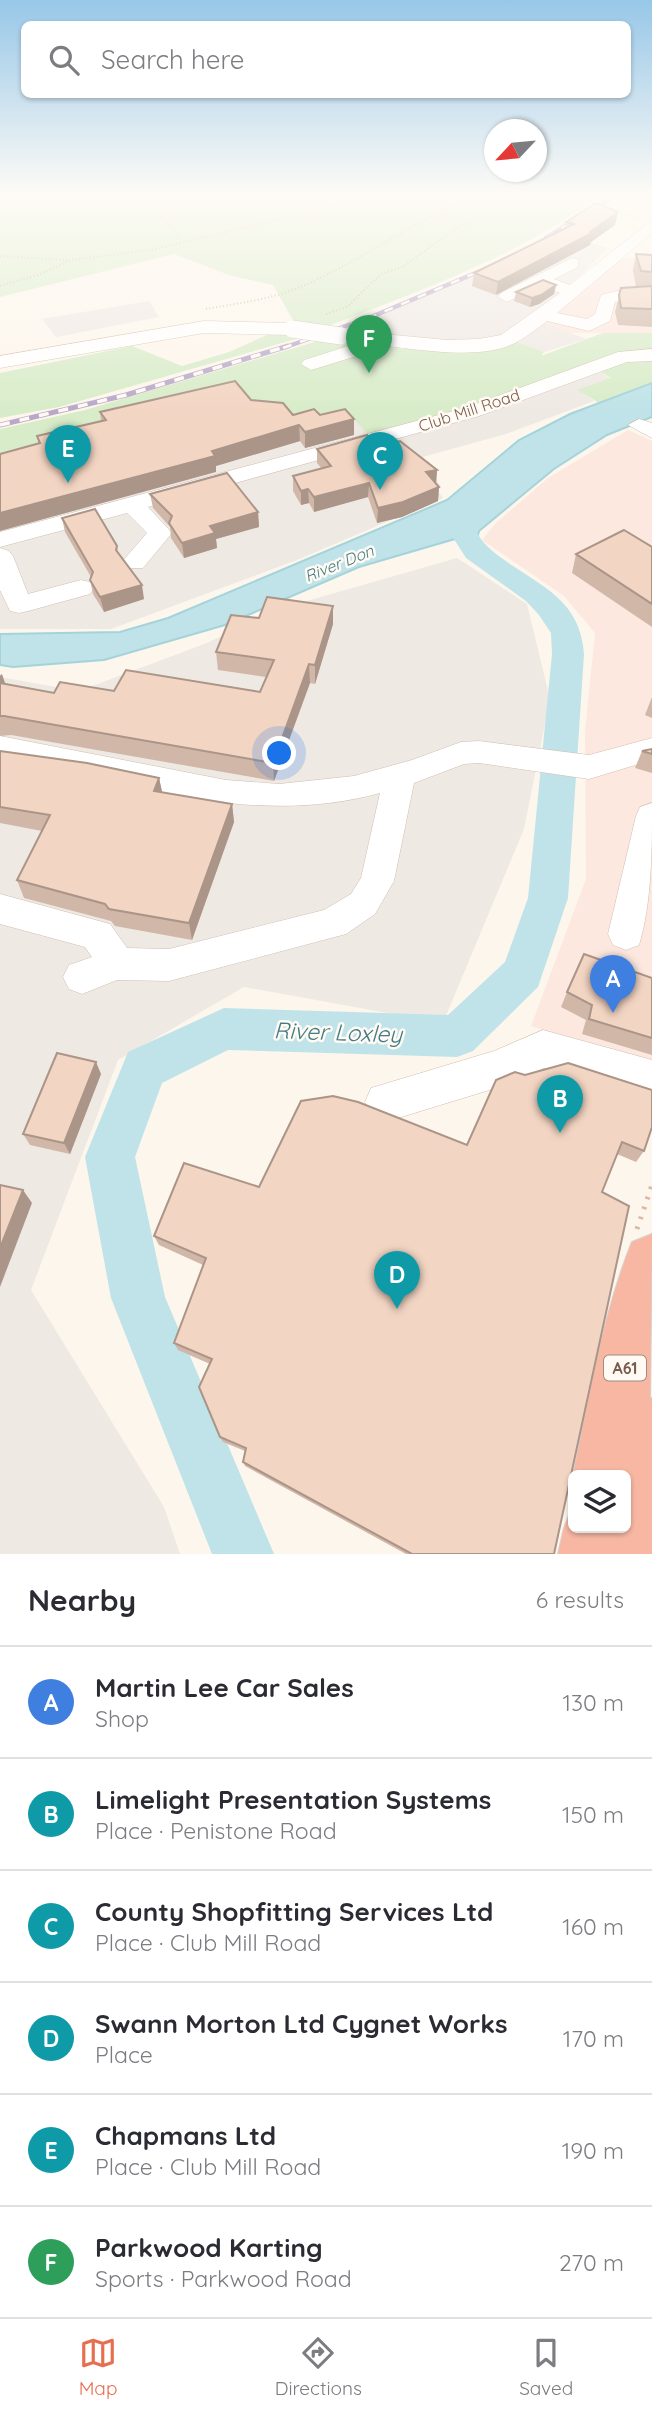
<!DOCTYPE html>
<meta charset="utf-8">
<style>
:root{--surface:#fff;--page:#f7f7f7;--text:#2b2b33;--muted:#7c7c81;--line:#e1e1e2;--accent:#e76f51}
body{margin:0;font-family:Quicksand,sans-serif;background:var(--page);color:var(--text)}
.controls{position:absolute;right:21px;bottom:21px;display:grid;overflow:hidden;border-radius:10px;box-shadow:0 2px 5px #0004}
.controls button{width:63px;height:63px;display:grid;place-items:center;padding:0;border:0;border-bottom:2px solid var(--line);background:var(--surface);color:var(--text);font:35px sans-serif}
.compass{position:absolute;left:484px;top:119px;width:63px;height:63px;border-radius:50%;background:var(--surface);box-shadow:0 2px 5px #0004;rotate:244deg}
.you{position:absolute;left:280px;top:754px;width:24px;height:24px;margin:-18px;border:5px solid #fff;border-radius:50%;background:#1a73e8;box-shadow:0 0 0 10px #1a73e833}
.badge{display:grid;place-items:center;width:46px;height:46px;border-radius:50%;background:var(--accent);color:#fff;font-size:23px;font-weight:700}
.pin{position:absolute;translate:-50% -58px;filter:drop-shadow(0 2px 4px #0008)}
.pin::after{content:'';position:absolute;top:37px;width:24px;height:21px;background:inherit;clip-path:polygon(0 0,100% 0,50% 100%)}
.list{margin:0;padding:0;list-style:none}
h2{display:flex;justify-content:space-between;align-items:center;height:91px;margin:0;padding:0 28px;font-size:30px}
h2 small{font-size:23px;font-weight:400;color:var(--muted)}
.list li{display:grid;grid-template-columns:46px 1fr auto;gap:21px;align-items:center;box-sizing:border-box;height:112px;padding:0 28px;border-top:2px solid var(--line)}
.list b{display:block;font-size:26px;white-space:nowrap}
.list p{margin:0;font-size:23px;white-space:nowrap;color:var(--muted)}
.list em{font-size:23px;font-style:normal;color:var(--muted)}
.icon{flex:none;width:38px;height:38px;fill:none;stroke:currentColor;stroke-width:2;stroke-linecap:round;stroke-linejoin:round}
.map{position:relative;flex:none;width:652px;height:1554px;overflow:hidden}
.search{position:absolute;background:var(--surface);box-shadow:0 2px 5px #0004;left:21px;right:21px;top:21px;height:77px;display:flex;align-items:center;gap:18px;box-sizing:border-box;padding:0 24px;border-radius:10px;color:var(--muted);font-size:26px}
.sheet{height:763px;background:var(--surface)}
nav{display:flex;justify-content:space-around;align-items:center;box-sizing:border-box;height:98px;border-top:2px solid var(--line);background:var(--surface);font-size:19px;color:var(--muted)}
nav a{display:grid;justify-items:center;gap:4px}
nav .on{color:var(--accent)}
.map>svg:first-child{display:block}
.commercial{fill:#fde8e0}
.industrial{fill:#efe9e4}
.green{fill:#d8ecc9}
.water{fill:#bfe3e8;stroke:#a5d3da;stroke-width:2}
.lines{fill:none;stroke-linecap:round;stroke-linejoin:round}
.river{fill:#bfe3e8;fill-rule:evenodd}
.minor-casing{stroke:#d1beb0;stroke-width:1}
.highway-casing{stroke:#dad1cd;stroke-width:2}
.path-far1{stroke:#d9b8a5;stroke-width:2;stroke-dasharray:1 2.5;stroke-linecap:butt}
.path{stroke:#d9b8a5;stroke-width:5;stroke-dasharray:2.5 8;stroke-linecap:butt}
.minor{fill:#fff;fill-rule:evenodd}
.highway{fill:#f7b7a3;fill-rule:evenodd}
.rail-far1-casing{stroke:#b9a8c9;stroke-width:4.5}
.rail-casing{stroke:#b9a8c9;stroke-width:5}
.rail-far1{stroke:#fffaf3;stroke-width:2.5;stroke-dasharray:9;stroke-linecap:butt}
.rail{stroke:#fffaf3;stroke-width:3.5;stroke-dasharray:10;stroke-linecap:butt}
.minor-bridge-casing{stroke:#d1beb0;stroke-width:18;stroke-linecap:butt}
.path-bridge{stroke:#d9b8a5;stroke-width:2;stroke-dasharray:1 2.5;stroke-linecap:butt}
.minor-bridge{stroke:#fff;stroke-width:17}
.wall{fill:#d1b7a8}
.shaded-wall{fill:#aa9588}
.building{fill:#f3d5c3;stroke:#aa9588;stroke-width:2}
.labels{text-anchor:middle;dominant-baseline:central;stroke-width:5;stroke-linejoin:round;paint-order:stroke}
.far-street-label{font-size:16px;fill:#7a5c4d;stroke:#fffaf3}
.far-water-label{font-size:16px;font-style:italic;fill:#437c86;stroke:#fffaf3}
.shield{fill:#fffaf3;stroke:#a28b7f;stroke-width:2}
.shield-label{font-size:16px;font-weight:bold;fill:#7a5c4d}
.near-water-label{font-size:23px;font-style:italic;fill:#437c86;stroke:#fffaf3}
</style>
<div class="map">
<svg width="652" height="1554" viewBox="0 0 652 1554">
<rect width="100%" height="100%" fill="#fdf6ec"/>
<!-- commercial -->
<g class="commercial">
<polygon points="622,258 652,258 652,333 570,333 543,323"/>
<polygon points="628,430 652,441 652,1067 531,1026 586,879 585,732 595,633 564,596 482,540 496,523 548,478"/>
</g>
<!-- industrial -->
<g class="industrial">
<polygon points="558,233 608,248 564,292 544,323 586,339 544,352 514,341 464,344 337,331 450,286"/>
<polygon points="149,301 159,317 56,337 42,319"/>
<polygon points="588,365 611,379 578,390 594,401 506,434 419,458 441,486 435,488 443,498 297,560 111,629 0,629 0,464 37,452"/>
<polygon points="457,558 527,604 550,699 524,829 443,1023 244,987 118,1060 31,1290 164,1507 180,1554 0,1554 0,677 79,691 207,643 272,611"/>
</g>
<!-- green -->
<g class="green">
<path d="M0 196H598C522 255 410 295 320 329L293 320 273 285 229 275 174 254 0 297Z"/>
<polygon points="278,330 310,335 59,407 0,418 0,373 132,346 182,366 229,352"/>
<polygon points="603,333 652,333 652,383 599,403 577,390 611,378 588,365 436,418 368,435 352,417 258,412 0,464 0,429 85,410 328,338 404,349 468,350 514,341 544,352 541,356"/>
</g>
<!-- water -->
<polygon class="water" points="652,383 652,417 607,435 554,469 479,531 477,539 462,546 455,539 359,567 225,625 104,660 13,667 0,665 0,634 120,632 168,618 447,500 519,440 570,414"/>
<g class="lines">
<!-- river -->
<path class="river" d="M454 509 464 511C472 522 478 538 488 547 526 582 580 591 584 654L568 898 538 987 473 1051 457 1057 228 1050 162 1083 135 1157 165 1297 274 1554H212L111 1298 85 1157 128 1052 224 1008 448 1015 505 962 528 898 552 654 551 633 539 615 526 601 466 558 440 517 444 511Z"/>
<!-- minor casing -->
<g class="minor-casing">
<g id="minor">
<path d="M652 220V233L557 313 587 319 595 314 601 295 621 290 652 291V301L615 302 610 321 589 331 547 321C537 329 526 337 515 343 480 361 416 349 379 345L373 351 311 370 301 364 304 360 358 343 334 340 332 336 334 332 341 330 447 340 479 339 501 335 560 293 541 286 507 302 498 297 501 293 572 258 578 259V267L554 279 570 285Z"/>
<polygon points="204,321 292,323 301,329 292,335 204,333 0,368 0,356"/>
<polygon points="652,349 652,361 627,362 479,416 148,507 172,533 143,568 125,568 121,563 147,533 127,513 0,547 0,532 465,408 618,352"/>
<polygon points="639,419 652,423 652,438 628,425"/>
<polygon points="0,548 9,551 13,556 28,594 81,580 90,582 94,588 90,594 28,611 19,613 10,611 0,590"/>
<path d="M0 736 226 780 279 784 354 776 412 760 461 742 479 741 589 755 652 738V760L589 779 479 763 464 764 414 783 394 881 375 914 346 934 169 981 117 980 82 994 69 989 63 977 69 965 92 957 85 947 0 924V894L110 924 127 948 169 949 324 910 351 894 361 878 380 793C254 828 124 783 0 758Z"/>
<path d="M652 803C652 849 652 902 639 945L626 950 613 945 608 934 636 816 640 807Z"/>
<polygon points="543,1030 652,1060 652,1098 544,1068 496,1088 385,1122 371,1116 365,1102 371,1088 494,1051"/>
</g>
</g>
<!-- highway casing -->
<g class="highway-casing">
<path id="highway" d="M652 1234 650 1399 652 1398V1554H558L564 1528 573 1505V1528H626V1475H573C590 1397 602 1316 632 1242Z"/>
</g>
<!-- path-far1 -->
<g class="path-far1">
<polyline points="143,196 176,231 179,242"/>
<polyline points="474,196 497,201 568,201"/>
<polyline points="614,212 640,218"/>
<polyline points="0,256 68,260"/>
<polyline points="0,286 38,275 71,260 151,250 331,207 358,196"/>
<path d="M206 309C239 303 274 299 305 285 356 262 402 230 453 206L445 201 399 196"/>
<polyline points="326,314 347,307 381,274 404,266 457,228 499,208 501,200"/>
</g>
<!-- path -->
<polyline class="path" points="637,1229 652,1185"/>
<!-- minor -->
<use href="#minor" class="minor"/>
<!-- highway -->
<use href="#highway" class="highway"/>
<!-- rail-far1 casing -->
<g class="rail-far1-casing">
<g id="rail-far1">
<polyline points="546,238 614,196"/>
<polyline points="283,348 371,317 490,267"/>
</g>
</g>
<!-- rail casing -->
<g class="rail-casing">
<polyline id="rail" points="0,425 126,395 288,346"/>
</g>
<!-- rail-far1 -->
<use href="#rail-far1" class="rail-far1"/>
<!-- rail -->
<use href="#rail" class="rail"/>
<!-- minor-bridge casing -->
<g class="minor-bridge-casing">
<polyline id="minor-bridge" points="292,329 341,336"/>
</g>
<!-- path-bridge -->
<polyline class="path-bridge" points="568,201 595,207"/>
<!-- minor-bridge -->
<use href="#minor-bridge" class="minor-bridge"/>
</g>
<!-- wall -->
<g class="wall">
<polygon points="566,222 615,225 591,242 590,245 496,295 472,286 474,273 565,228"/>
<polygon points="636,254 652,255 652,327 618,325 615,312 621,288 636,287 633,270"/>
<polygon points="556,285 554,294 539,304 530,307 514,301 516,292"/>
<polygon points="251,400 293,415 320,415 354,419 354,435 305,448 300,441 216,466 216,472 39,444 37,436 101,421 100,412"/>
<polygon points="377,447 437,470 436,484 439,487 438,501 402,517 377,523 368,497 314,512 309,503 301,505 293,491 293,476 322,469 317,463 317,449"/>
<polygon points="150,494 258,512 259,527 216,539 217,548 184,558 171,538 170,527 153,508"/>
<polygon points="62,518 117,546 118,553 144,599 104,612 93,594 90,580 91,577 65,532"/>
<polygon points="652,547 652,627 572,573 576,554"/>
<polygon points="333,606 333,624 315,684 310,683 274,781 11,735 0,736 0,674 5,684 54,693 114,691 260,692 266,677 218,670 216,652 259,618"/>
<polygon points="652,697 652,718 645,715"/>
<polygon points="652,749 652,773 635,768 642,751"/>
<polygon points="0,751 159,778 162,792 232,804 234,822 192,940 115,926 111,921 24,898 17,880 42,831 0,823"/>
<polygon points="652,978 652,1055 582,1034 586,1020 561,1007 567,992"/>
<polygon points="101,1074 70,1154 30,1145 23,1134"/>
<polygon points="496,1080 644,1151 636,1162 617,1154 602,1192 554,1554 406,1554 245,1466 243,1462 245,1451 223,1442 220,1437 210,1364 178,1350 174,1343 203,1265 159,1245 154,1236 259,1187 467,1145"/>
</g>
<!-- shaded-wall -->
<g class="shaded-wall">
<polygon points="618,212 615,225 591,242 590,245 496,295 498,282 590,232"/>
<polygon points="556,285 554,294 539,304 530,307 532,298"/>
<polygon points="354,419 354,435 305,448 305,432"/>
<polygon points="299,425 300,441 216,466 216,472 0,531 0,513"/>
<polygon points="437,470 436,485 426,472"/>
<polygon points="369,483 368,497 314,512 314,497"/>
<polygon points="439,487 438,501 402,517 377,523 378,508"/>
<polygon points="308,489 309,503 301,505 301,491"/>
<polygon points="258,512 259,527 216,539 217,548 184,558 182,543 210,526"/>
<polygon points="142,585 144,599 104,612 100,597"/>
<polygon points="333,606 333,624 315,684 315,665"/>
<polygon points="309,664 310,683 274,781 273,763"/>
<polygon points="2,674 8,692 0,693 0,676"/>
<polygon points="159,778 163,796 154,791"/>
<polygon points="232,804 234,822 192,940 189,923"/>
<polygon points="96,1062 101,1074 70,1154 64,1143"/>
<polygon points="23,1190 32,1203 0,1287 0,1248"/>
</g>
<!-- building -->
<g class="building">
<polygon points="596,203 618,212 590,232 592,233 498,282 474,273 574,224 566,222"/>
<polygon points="636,254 652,255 652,272 641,271"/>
<polygon points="543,280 556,285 541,295 532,298 516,292"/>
<polygon points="652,286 652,309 621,308 619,295 621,288"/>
<polygon points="235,381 251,400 283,403 293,415 314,409 320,415 345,409 354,419 305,432 299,425 212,451 215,456 0,513 0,454 40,443 37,436 106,420 100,412"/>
<polygon points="367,435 377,447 400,441 437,470 426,472 439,487 403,502 378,508 369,483 314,497 308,489 301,491 293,476 331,466 317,449"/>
<polygon points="227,473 258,512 210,526 215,533 182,543 169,523 172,516 150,494"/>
<polygon points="95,509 117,546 116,550 142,585 100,597 90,580 93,572 62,518"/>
<polygon points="624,530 652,547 652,604 576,554"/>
<polygon points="267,597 333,606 315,665 309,664 273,763 4,716 0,716 0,683 54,693 60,682 114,691 126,670 260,692 274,660 216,652 231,615 259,618"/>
<polygon points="652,749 652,754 642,751"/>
<polygon points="0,751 87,763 159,778 154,791 232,804 189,923 109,909 105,904 17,880 50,815 0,807"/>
<polygon points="584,954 652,978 652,1038 589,1019 592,1005 567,992"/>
<polygon points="57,1053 96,1062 64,1143 23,1134"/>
<polygon points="568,1063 652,1090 652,1127 644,1151 622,1142 602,1192 629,1206 554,1554 412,1554 243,1462 246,1448 220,1437 199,1387 212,1359 174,1343 206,1258 154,1236 184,1163 259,1187 301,1101 333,1096 358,1102 467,1145 496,1080 515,1072 525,1075"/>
<polygon points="0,1185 23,1190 0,1248"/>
</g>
<!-- sky -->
<linearGradient id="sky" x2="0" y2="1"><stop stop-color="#97c7e8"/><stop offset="0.47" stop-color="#fefbf6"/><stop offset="1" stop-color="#fefbf6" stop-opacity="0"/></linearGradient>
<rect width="652" height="413" fill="url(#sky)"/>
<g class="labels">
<!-- far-street labels -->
<g class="far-street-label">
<text transform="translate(469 410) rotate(-18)">Club Mill Road</text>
</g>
<!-- far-water labels -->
<g class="far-water-label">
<text transform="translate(339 563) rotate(-22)">River Don</text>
</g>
<!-- shield labels -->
<rect class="shield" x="604" y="1355.5" width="42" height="25" rx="5"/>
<g class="shield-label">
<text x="625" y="1368">A61</text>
</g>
<!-- near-water labels -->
<g class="near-water-label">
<text transform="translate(338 1032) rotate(2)">River Loxley</text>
</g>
</g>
</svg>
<div class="controls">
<button><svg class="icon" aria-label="layers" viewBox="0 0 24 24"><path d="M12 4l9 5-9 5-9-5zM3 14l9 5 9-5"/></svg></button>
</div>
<svg class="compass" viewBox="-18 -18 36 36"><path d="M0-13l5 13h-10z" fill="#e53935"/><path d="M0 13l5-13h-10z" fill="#7c7c81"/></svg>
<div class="you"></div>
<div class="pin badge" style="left:613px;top:1013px;background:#3f7fe0">A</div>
<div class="pin badge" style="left:560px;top:1133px;background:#0f9aa8">B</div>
<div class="pin badge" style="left:380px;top:490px;background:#0f9aa8">C</div>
<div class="pin badge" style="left:397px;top:1309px;background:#0f9aa8">D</div>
<div class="pin badge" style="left:68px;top:483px;background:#0f9aa8">E</div>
<div class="pin badge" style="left:369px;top:373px;background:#2e9e5b">F</div>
<div class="search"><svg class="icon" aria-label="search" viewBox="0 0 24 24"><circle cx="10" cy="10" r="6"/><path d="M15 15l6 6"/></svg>Search here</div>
</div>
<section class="sheet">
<h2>Nearby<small>6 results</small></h2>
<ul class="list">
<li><span class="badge" style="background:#3f7fe0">A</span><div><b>Martin Lee Car Sales</b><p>Shop</p></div><em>130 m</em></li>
<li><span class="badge" style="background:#0f9aa8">B</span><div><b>Limelight Presentation Systems</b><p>Place · Penistone Road</p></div><em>150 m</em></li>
<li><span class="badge" style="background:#0f9aa8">C</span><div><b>County Shopfitting Services Ltd</b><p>Place · Club Mill Road</p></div><em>160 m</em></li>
<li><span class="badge" style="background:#0f9aa8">D</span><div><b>Swann Morton Ltd Cygnet Works</b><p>Place</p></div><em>170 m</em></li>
<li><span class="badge" style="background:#0f9aa8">E</span><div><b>Chapmans Ltd</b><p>Place · Club Mill Road</p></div><em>190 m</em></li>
<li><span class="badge" style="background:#2e9e5b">F</span><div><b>Parkwood Karting</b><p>Sports · Parkwood Road</p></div><em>270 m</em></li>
</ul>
</section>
<nav>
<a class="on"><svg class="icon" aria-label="map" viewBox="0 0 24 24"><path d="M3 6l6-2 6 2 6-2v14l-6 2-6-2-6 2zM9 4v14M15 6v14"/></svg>Map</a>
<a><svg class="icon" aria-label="directions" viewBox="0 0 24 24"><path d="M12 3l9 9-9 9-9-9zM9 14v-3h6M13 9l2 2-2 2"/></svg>Directions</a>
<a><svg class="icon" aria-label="saved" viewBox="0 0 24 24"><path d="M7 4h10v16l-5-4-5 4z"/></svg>Saved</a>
</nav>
